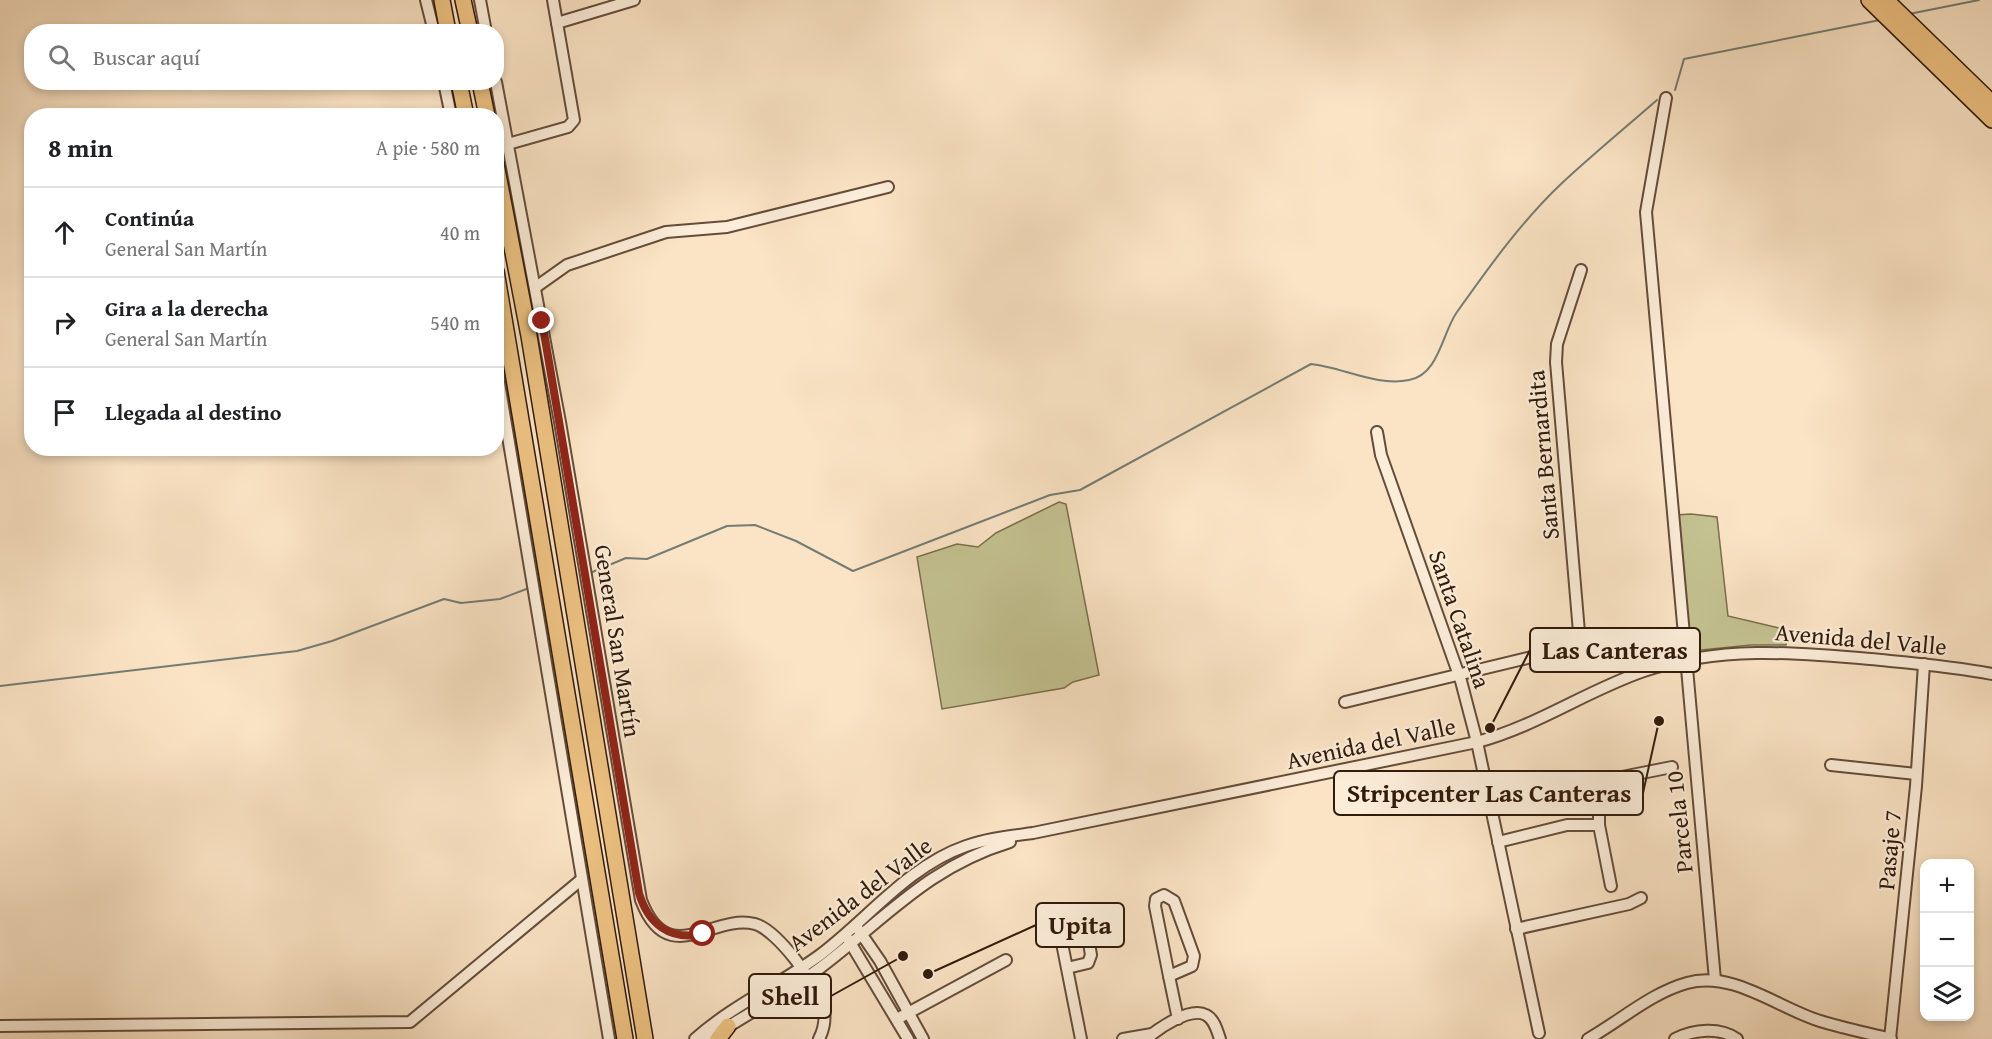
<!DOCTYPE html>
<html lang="es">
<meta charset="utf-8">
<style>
:root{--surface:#fff;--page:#f2f2f2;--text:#202124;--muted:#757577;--line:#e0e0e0}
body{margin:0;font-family:"Gentium Book Plus",serif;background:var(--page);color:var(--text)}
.controls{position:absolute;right:18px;bottom:18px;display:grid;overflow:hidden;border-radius:12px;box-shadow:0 3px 9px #0003}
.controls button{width:54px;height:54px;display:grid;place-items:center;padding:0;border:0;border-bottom:2px solid var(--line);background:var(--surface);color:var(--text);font:30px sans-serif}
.stop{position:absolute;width:18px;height:18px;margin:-14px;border:4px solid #8f2418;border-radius:50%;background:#fff}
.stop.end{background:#8f2418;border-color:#fff;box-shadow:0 2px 6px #0008}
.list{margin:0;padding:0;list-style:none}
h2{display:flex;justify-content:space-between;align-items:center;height:78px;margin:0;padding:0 24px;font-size:26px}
h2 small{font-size:20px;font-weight:400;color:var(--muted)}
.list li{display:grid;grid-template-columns:39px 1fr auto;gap:18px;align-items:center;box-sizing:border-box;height:90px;padding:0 24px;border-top:2px solid var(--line)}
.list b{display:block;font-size:22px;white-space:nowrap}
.list p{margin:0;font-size:20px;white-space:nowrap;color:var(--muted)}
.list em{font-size:20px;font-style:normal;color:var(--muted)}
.icon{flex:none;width:33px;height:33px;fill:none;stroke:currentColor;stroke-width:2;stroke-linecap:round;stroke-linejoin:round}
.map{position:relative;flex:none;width:1992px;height:1039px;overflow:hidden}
.search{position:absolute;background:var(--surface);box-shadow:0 3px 9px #0003;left:24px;top:24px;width:480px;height:66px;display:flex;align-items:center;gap:15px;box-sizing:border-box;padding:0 21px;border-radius:24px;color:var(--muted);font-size:22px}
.panel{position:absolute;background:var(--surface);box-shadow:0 3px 9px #0003;left:24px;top:108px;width:480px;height:348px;border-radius:24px}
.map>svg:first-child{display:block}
.green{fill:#c4c291;stroke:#7a6e4e;stroke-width:1.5}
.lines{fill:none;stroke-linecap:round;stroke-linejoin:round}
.stream{stroke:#747c75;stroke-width:2}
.minor-casing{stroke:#644c3a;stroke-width:14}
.highway-casing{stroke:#311a0b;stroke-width:18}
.minor{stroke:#fcedd9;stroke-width:10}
.highway{stroke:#eec282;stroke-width:15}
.route{stroke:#8f2418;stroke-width:8}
.labels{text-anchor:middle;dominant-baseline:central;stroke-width:4.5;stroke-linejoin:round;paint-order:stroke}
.street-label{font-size:24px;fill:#311a0b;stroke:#fcedd9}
.leader{fill:none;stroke:#311a0b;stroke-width:2}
.callout-dot{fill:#311a0b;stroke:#fcedd9;stroke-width:2}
.callout{fill:#fcedd9;stroke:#311a0b;stroke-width:2}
.callout-label{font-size:26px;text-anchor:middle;font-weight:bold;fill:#311a0b}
</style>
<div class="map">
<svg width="1992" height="1039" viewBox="0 0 1992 1039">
<rect width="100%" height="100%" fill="#fbe4c5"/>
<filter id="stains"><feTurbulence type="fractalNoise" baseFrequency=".00333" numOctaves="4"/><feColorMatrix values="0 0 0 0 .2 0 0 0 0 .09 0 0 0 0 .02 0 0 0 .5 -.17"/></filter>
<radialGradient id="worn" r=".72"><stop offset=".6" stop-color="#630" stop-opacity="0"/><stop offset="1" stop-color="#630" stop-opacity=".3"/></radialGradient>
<!-- green -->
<g class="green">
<polygon points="1059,502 1066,504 1099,675 1073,682 1064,688 942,709 917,557 957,544 978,547 996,533"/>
<polygon points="1691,514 1717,517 1728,616 1779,628 1787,632 1786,645 1751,645 1691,651 1676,515"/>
</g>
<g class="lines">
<!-- stream -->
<g class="stream">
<polyline points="1909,14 1979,0"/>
<polyline points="1675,90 1684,59 1880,20"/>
<path d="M590 573 626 558 647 559 727 526 755 525 796 541 853 571 1050 495 1080 490 1311 364C1342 367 1377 387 1409 380 1439 375 1442 333 1457 312 1489 267 1521 222 1561 184 1592 155 1625 128 1657 100"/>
<polyline points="0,686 297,651 332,641 444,599 461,603 500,599 529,588"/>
</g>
<!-- minor casing -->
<g class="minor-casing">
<g id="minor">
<polyline points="426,0 434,32"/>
<polyline points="480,0 486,32"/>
<polyline points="557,23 634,0"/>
<polyline points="444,82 451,116"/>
<path d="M496 82 560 422 641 900C668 971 712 913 755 924 777 930 818 985 823 1008 826 1018 824 1029 819 1039"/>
<polyline points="1666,98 1646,212 1715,980"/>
<polyline points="508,144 568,127 574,120 553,0"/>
<polyline points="536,287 567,265 666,232 727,227 888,187"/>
<polyline points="496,365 609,1039"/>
<polyline points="1377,432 1381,455 1461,681 1477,742 1539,1033"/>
<polyline points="1345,702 1569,648 1576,641 1579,632 1556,362 1557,344 1581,270"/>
<polyline points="1831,765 1916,774"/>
<polyline points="1498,842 1567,825 1599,825"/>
<polyline points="1611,886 1599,825 1599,787 1607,780 1672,767"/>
<polygon points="1164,895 1174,901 1194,956 1192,966 1169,976 1155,906 1156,899"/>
<polyline points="858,929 880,961 923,1039"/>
<polyline points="1516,929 1629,904 1641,898"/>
<polyline points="848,939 908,1039"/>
<polyline points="1067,968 1088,963 1091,955 1084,913 1078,910 1059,914 1057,918 1081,1039"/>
<polyline points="1169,976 1178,1019"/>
<polyline points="897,1019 1006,960"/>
<polyline points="0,1026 410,1022 582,879"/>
<path d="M695 1039C733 1005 779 985 820 955 868 919 908 866 966 846 988 838 1011 836 1033 833L1477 742C1537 726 1586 691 1644 671 1719 646 1793 652 1870 659 1911 663 1952 666 1992 674"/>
<path d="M707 1039C745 1016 785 994 820 968 886 918 928 867 1010 842"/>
<polyline points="1123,1039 1152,1034"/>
<path d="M1146 1039C1158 1029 1190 1006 1206 1015 1214 1019 1217 1030 1220 1039"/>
<path d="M1588 1039C1620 1021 1651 993 1687 983 1732 970 1778 1008 1820 1021 1843 1028 1867 1033 1891 1039"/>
<path d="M1675 1039C1694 1029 1720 1027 1737 1039"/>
<polyline points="1890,1039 1916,786 1924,664"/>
</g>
</g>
<!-- highway casing -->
<g class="highway-casing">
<g id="highway">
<polyline points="442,0 448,32"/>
<polyline points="463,0 470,32"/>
<polyline points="1869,0 1992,120"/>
<polyline points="1886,0 1992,103"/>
<polyline points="459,82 466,116"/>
<polyline points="480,82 487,116"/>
<polyline points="496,164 529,336 645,1039"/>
<polyline points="496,271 625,1039"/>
<polyline points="718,1039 728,1026"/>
</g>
</g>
<!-- minor -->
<use href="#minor" class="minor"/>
<!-- highway -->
<use href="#highway" class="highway"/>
</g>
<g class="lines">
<!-- route -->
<path class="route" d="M542 321 639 893C648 924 670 941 703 934"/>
</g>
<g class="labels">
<!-- street labels -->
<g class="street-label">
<text transform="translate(1543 455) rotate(-95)">Santa Bernardita</text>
<text transform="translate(1460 619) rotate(71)">Santa Catalina</text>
<text transform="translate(1861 639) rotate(5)">Avenida del Valle</text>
<text transform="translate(618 641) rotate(81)">General San Martín</text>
<text transform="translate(1371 743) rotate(-12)">Avenida del Valle</text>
<text transform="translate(1679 822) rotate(-96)">Parcela 10</text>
<text transform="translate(1889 850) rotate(-85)">Pasaje 7</text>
<text transform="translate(860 894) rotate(-37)">Avenida del Valle</text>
</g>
</g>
<!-- callouts -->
<path class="leader" d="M1490 728L1530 650M1659 721L1643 793M928 974L1036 925M903 956L831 996"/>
<g class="callout-dot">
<circle cx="1490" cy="728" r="6"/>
<circle cx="1659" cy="721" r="6"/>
<circle cx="928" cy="974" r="6"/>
<circle cx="903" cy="956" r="6"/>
</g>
<g class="callout">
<rect x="1530" y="628" width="170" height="44" rx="6"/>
<rect x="1334" y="771" width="309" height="44" rx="6"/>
<rect x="1036" y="903" width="88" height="44" rx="6"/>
<rect x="749" y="974" width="82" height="44" rx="6"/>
</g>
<g class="callout-label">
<text x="1615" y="659">Las Canteras</text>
<text x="1489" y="802">Stripcenter Las Canteras</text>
<text x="1080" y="934">Upita</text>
<text x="790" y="1005">Shell</text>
</g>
<rect width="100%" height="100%" filter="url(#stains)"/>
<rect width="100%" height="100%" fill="url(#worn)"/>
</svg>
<div class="controls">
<button>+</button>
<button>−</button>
<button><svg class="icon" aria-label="layers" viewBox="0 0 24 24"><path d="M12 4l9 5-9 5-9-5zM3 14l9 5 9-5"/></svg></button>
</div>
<div class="stop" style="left:703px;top:934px"></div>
<div class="stop end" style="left:542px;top:321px"></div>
<div class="search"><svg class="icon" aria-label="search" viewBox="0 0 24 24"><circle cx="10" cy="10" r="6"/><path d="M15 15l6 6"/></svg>Buscar aquí</div>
<section class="panel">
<h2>8 min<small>A pie · 580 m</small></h2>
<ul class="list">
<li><svg class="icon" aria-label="ahead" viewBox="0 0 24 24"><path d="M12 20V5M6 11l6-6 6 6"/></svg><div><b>Continúa</b><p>General San Martín</p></div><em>40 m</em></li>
<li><svg class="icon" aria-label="right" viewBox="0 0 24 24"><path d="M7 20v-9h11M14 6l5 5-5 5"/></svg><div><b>Gira a la derecha</b><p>General San Martín</p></div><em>540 m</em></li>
<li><svg class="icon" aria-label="arrive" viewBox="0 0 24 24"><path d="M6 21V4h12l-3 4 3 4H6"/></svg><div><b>Llegada al destino</b></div></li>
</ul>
</section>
</div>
